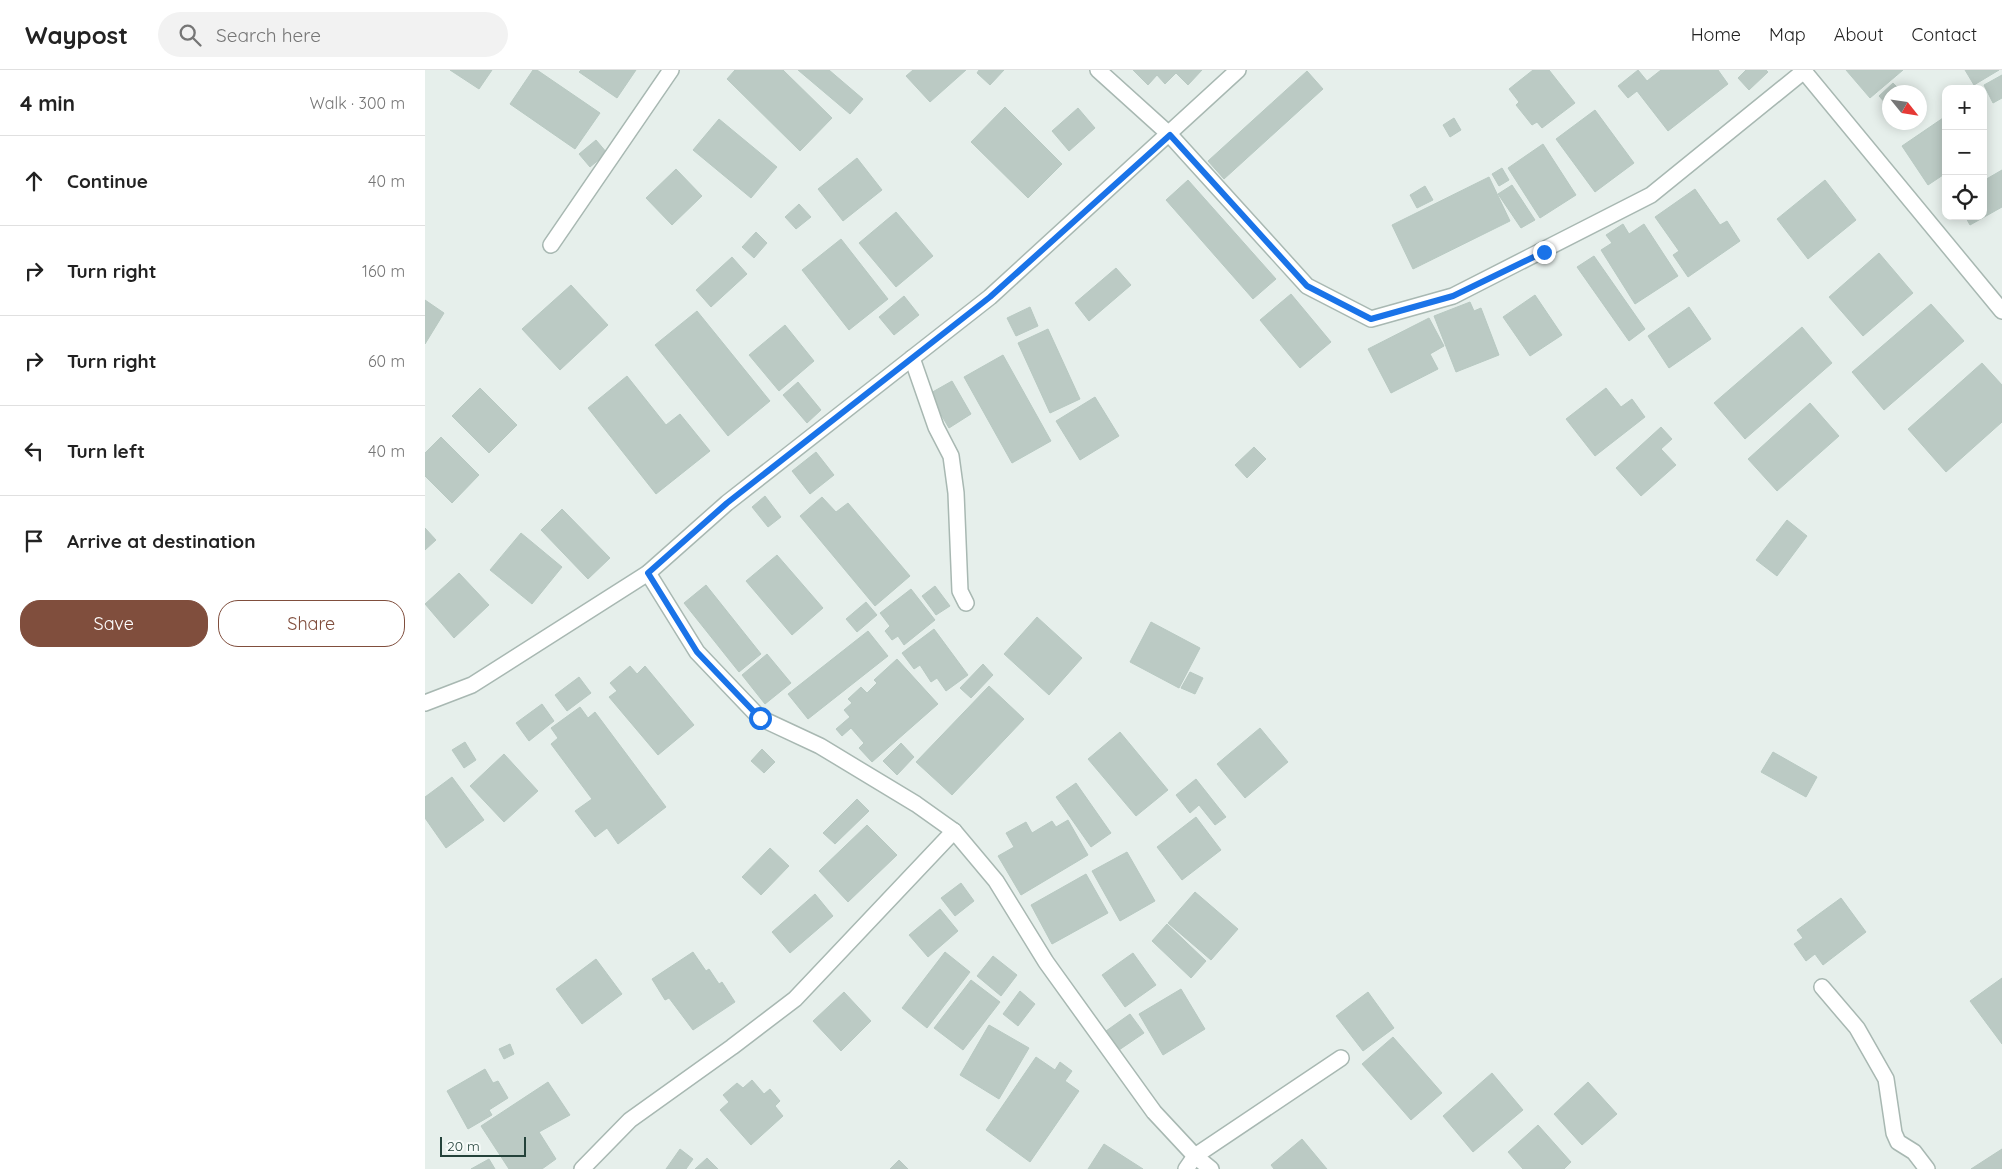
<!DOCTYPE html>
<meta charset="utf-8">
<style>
:root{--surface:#fff;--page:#f2f2f2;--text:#222;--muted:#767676;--line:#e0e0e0;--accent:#804e3d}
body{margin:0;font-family:Quicksand,sans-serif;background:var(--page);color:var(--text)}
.controls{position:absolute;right:15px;top:15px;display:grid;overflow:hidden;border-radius:10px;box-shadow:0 2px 12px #0003}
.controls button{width:45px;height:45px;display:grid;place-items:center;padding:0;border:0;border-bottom:1px solid var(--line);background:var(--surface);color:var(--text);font:25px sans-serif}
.compass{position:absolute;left:1457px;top:15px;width:45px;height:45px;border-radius:50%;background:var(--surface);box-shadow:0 2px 12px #0003;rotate:120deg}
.scale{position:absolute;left:15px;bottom:12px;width:86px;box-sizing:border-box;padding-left:5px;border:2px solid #24423a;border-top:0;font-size:14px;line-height:18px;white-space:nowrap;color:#24423a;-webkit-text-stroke:4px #f7fbf9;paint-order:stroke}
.stop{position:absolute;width:15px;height:15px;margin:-11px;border:4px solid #1a73e8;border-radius:50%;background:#fff}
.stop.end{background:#1a73e8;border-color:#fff;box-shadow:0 1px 5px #0008}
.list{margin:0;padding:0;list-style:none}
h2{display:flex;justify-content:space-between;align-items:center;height:65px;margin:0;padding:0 20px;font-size:21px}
h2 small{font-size:16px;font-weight:400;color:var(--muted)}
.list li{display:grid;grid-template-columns:32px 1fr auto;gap:15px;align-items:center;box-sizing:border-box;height:90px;padding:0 20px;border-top:1px solid var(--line)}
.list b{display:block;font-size:19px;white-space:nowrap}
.list em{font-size:16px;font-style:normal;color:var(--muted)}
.actions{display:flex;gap:10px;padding:15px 20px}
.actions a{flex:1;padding:11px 0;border:1px solid var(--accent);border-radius:20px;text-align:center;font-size:18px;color:var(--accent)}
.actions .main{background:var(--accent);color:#fff}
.icon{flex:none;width:28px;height:28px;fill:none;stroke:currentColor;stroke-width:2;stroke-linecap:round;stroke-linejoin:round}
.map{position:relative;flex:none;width:1577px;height:1099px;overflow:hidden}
header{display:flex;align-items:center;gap:30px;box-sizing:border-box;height:70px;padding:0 25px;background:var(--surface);border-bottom:1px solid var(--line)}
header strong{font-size:24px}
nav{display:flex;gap:28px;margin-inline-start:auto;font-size:18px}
.search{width:350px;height:45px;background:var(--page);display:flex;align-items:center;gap:12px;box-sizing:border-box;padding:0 18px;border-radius:28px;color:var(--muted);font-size:19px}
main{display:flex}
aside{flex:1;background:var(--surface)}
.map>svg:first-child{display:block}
.building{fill:#bbcac4;stroke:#b8c9c2}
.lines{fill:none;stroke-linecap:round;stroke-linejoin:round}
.minor-casing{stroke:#a8b8b2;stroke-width:18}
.tertiary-casing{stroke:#a8b8b2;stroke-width:18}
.minor{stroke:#fff;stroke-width:15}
.tertiary{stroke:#fff;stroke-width:15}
.route{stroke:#1a73e8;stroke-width:6}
</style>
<header>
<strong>Waypost</strong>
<div class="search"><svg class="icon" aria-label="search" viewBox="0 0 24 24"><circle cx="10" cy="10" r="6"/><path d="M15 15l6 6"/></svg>Search here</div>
<nav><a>Home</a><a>Map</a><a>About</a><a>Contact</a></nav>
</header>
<main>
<aside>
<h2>4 min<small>Walk · 300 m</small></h2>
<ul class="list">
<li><svg class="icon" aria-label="ahead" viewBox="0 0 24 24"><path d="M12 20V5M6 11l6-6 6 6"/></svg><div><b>Continue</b></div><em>40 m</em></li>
<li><svg class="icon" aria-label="right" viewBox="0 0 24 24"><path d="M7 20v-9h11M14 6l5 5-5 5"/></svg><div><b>Turn right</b></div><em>160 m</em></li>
<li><svg class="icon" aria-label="right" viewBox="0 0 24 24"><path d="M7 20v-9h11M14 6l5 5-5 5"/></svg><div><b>Turn right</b></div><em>60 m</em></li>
<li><svg class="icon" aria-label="left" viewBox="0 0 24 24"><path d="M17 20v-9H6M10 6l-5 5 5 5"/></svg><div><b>Turn left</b></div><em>40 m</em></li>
<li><svg class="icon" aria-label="arrive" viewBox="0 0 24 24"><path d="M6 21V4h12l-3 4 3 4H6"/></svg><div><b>Arrive at destination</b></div></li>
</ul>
<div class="actions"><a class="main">Save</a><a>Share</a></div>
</aside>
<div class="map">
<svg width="1577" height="1099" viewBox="0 0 1577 1099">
<rect width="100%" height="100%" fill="#e6efeb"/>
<!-- building -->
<g class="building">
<polygon points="25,0 67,0 54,19"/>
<polygon points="108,0 112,0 175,43 150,79 85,34"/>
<polygon points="156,0 211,0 192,28 154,2"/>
<polygon points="310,0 358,0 407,48 375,81 302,9"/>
<polygon points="373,0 404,0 438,29 425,44"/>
<polygon points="488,0 541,0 505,32 481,6"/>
<polygon points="554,0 579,0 565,15 552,3"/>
<polygon points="708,0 777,0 763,15 751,3 740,14 732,5 723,15"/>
<polygon points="1108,0 1124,0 1150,33 1117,58 1112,52 1107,55 1091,35 1094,32 1084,19"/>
<polygon points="1213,0 1222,11 1236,0 1293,0 1303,14 1243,61 1212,21 1203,28 1193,16"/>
<polygon points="1321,0 1341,0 1343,2 1324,20 1313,8"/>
<polygon points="1421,0 1478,0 1445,28"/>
<polygon points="1540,0 1574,0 1549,15"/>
<polygon points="882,1 898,19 799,109 783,91"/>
<polygon points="1577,5 1577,28 1568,33 1559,15"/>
<polygon points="1468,13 1477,22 1464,22 1463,36 1454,26"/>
<polygon points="580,37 637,94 603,128 546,72"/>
<polygon points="653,38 670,58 644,81 627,61"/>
<polygon points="1170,40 1209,93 1170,122 1131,69"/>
<polygon points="1521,46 1521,103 1503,115 1477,76"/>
<polygon points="1029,48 1036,60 1025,67 1018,55"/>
<polygon points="294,49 352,97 326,128 268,80"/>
<polygon points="171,70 182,83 165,97 154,84"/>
<polygon points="1118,74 1151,125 1115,148 1083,98"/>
<polygon points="432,88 457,120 418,151 393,119"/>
<polygon points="1077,98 1084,110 1074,116 1067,104"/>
<polygon points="251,99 277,126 247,155 221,128"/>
<polygon points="1577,100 1577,137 1545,155 1540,146 1558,146 1558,111"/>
<polygon points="1064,107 1085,151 988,199 967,155"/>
<polygon points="763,110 851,209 828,229 741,130"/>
<polygon points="1400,110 1431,150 1383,189 1352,149"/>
<polygon points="1087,115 1110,150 1096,158 1073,124"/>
<polygon points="1000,116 1008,130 992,138 985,125"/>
<polygon points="1270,119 1295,155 1302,151 1315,171 1263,207 1248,185 1254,181 1230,147"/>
<polygon points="374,134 386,147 371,159 360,147"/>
<polygon points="471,142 508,186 471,217 434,173"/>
<polygon points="1198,154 1204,164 1219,154 1253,206 1210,234 1176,180 1187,173 1181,165"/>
<polygon points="331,162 342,173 329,188 317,177"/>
<polygon points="416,169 463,229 424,260 377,200"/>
<polygon points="1454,183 1488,223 1438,266 1404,227"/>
<polygon points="1169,186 1220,259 1204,271 1152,197"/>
<polygon points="307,187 322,204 286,237 271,220"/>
<polygon points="691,198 706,215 664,251 650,233"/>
<polygon points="146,215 183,255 135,300 97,259"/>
<polygon points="866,224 906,272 875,298 835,250"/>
<polygon points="1110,225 1137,265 1105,286 1078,247"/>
<polygon points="479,226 494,245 469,265 454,247"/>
<polygon points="0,230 19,243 0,274"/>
<polygon points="1045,232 1049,241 1056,238 1074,285 1031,302 1009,246"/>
<polygon points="1506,234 1539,271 1459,340 1427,302"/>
<polygon points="605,237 613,256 591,266 582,248"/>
<polygon points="1264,237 1286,269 1244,298 1223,266"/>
<polygon points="272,241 345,331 303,366 230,275"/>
<polygon points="1004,248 1019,276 1005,284 1013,299 966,323 943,279"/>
<polygon points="360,255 389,291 354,321 324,285"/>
<polygon points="1377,257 1407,293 1320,369 1289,333"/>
<polygon points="623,259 655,329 625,343 593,273"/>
<polygon points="578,285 626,371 587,393 539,307"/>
<polygon points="1557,293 1577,315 1577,352 1521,402 1483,359"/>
<polygon points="202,306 241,355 255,344 285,381 231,424 163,338"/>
<polygon points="527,311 546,344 524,358 504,324"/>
<polygon points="373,312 396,340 382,353 358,325"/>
<polygon points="55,318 92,355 64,383 27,346"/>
<polygon points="1181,318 1196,337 1207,329 1220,347 1170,386 1141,349"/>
<polygon points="670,327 694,366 655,390 631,351"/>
<polygon points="1385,333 1414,366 1352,421 1323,389"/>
<polygon points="1236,357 1247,369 1236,379 1251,395 1216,426 1191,398"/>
<polygon points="16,367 54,405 27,433 0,406 0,383"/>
<polygon points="829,377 841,389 822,408 810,395"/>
<polygon points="391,382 409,405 385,424 367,401"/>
<polygon points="340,426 356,447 343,457 327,437"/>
<polygon points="397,427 411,442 423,433 485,506 450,536 375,446"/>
<polygon points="137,439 185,488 163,509 116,460"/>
<polygon points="1362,450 1382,466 1352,506 1331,490"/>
<polygon points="0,458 11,470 0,480"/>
<polygon points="96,463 137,497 107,534 65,500"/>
<polygon points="352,485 398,538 367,565 321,511"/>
<polygon points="34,503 64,535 29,568 0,534"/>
<polygon points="281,515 336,584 314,602 259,533"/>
<polygon points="510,516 525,536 511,545 497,526"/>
<polygon points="486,519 510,550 479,575 473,566 467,570 460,561 465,556 455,543"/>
<polygon points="441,532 452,545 432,562 421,549"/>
<polygon points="612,547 657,588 624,625 579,584"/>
<polygon points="726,552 775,578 754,618 705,592"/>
<polygon points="509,559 543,605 521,621 512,608 506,612 495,595 489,599 477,583"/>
<polygon points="443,561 463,586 383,649 363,624"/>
<polygon points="342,584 366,613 340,634 317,605"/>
<polygon points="472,589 513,634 447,692 434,678 439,673 426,658 417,666 411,659 425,647 419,640 427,633 423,629 436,617 442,623 452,613 449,610"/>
<polygon points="558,594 568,605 546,628 535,618"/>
<polygon points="205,596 212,604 220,596 269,655 233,685 184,627 192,621 185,613"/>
<polygon points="765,602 778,608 770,624 756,618"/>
<polygon points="154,607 166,623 142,641 130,625"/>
<polygon points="564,616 599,649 527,725 491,692"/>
<polygon points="117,634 129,651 104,671 91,653"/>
<polygon points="155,637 163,648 170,642 241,737 193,774 182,758 170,767 150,741 167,729 126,674 133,668 126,658"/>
<polygon points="835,658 863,692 820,728 792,694"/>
<polygon points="695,662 743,720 711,746 663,689"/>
<polygon points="40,672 51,690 39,698 27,680"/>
<polygon points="476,673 489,687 472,705 458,691"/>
<polygon points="337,679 350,692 339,703 326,691"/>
<polygon points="1348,682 1392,707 1381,727 1336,702"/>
<polygon points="79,684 113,721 79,752 45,716"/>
<polygon points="27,707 59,750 21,778 0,748 0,727"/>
<polygon points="771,709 801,747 790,755 774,735 765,743 751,725"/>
<polygon points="651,713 686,763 666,777 631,727"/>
<polygon points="432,729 444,741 410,774 398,763"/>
<polygon points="771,747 796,780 757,810 732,777"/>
<polygon points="643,750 663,785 596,825 573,786 589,777 581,763 601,752 607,763 627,751 631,757"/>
<polygon points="442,755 472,785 423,832 394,801"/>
<polygon points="345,778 364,796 336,825 317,807"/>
<polygon points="702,782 730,831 695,851 667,801"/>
<polygon points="661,804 683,843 627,874 606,835"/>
<polygon points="536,813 549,831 530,846 516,828"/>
<polygon points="770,822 813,859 786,890 743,853"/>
<polygon points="390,824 408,846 365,883 347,862"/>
<polygon points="1416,828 1441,862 1398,895 1390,884 1381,891 1369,874 1378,868 1372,860"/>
<polygon points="515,839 533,861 503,887 484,865"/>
<polygon points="742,854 781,891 766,908 727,871"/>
<polygon points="268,882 281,901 284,899 294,914 297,912 310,932 268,960 244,928 240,930 227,909"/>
<polygon points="520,882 545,902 502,958 477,938"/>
<polygon points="708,883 731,915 700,937 677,905"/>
<polygon points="568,886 592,905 576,926 552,906"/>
<polygon points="171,889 197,924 157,954 131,919"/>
<polygon points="1577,908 1577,974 1545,931"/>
<polygon points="546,910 575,932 538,980 509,958"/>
<polygon points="756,919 780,959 738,985 714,944"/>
<polygon points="595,921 610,934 593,956 578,944"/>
<polygon points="419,922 446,951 416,981 388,951"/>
<polygon points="943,922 969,958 938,981 911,946"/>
<polygon points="705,944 719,963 694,980 681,961"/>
<polygon points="564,955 604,978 574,1029 535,1005"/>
<polygon points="968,967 1017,1023 986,1050 937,994"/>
<polygon points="85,974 89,984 79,989 74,979"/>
<polygon points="611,987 630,1000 635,992 647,1001 640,1011 654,1021 605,1092 561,1060"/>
<polygon points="60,999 68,1013 73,1011 83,1028 64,1040 67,1045 43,1059 22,1021"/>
<polygon points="1067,1003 1098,1040 1048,1082 1018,1046"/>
<polygon points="327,1010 339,1024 345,1019 355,1031 350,1036 358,1046 326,1075 295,1040 304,1032 298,1025 312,1013 318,1018"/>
<polygon points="123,1012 145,1045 114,1062 131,1089 117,1099 84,1099 56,1056"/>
<polygon points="1163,1012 1192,1044 1157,1075 1129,1044"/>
<polygon points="1113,1055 1146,1092 1139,1099 1098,1099 1083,1082"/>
<polygon points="877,1069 902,1099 849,1099 846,1095"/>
<polygon points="679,1074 718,1099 663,1099"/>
<polygon points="255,1079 268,1089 261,1099 241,1099"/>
<polygon points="1577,1079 1577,1099 1546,1099"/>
<polygon points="282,1088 293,1099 270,1099"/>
<polygon points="64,1089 70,1099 46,1099"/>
<polygon points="474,1090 483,1099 465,1099"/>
</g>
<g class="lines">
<!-- minor casing -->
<g class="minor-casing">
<g id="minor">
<polyline points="673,0 745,65 882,216 946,249 1028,226 1226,125 1379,1"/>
<polyline points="1378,0 1577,241"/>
<polyline points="126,175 246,0"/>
<polyline points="487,288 511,357 526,386 531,423 535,521 541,533"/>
<polyline points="223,503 272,582 335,648 395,676 491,734 529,761 571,811 621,892 729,1042 770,1086 786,1099"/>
<polyline points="1397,917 1432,958 1461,1009 1469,1063 1473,1072 1489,1082 1502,1099"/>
<polyline points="157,1099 205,1050 307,977 370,929 529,761"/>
<polyline points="761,1099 770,1086 916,988"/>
</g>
</g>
<!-- tertiary casing -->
<g class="tertiary-casing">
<polyline id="tertiary" points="0,633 47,615 223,503 302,433 565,227 813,0"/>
</g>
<!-- minor -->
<use href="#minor" class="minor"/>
<!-- tertiary -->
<use href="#tertiary" class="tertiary"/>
</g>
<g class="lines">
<!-- route -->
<polyline class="route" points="335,648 272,582 223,503 302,433 565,227 745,65 882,216 946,249 1028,226 1119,182"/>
</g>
</svg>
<div class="controls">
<button>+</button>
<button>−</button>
<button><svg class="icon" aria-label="locate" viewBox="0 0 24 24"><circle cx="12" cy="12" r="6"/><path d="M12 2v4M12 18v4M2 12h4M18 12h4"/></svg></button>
</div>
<svg class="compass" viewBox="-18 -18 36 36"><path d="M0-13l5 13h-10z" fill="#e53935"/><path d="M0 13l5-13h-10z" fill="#767676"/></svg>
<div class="scale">20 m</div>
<div class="stop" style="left:335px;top:648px"></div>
<div class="stop end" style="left:1119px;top:182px"></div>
</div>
</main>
